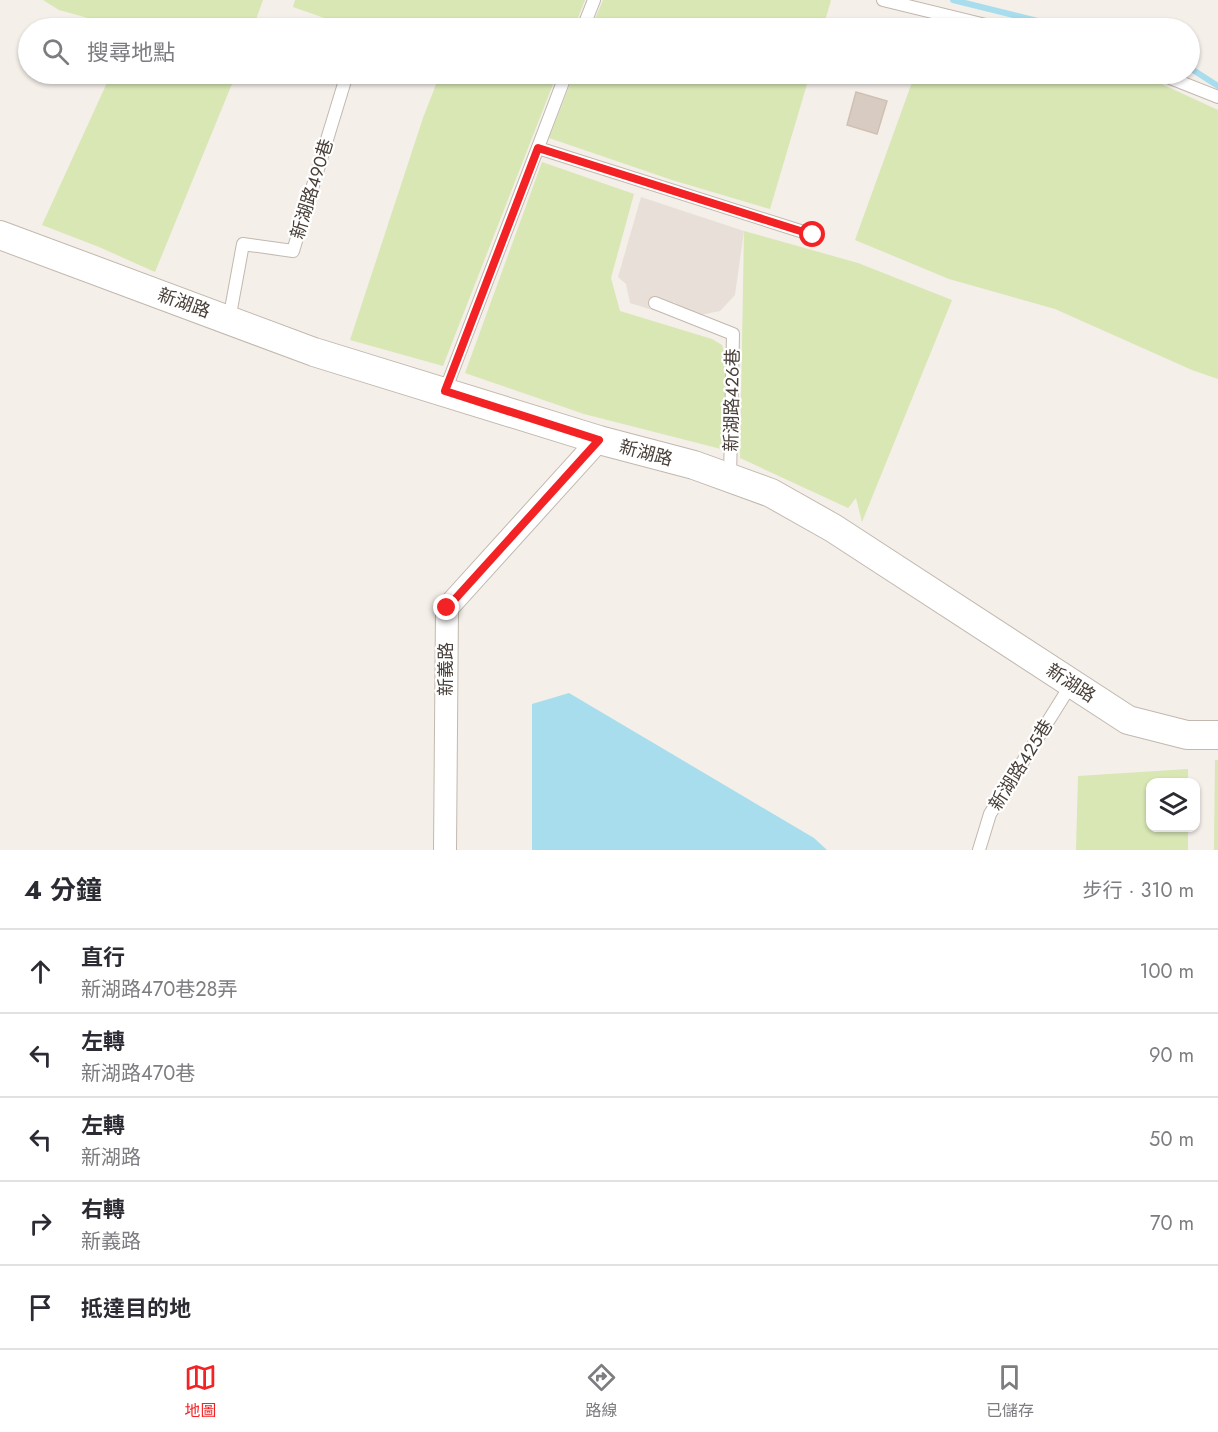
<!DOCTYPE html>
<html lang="zh-TW">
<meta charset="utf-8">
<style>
:root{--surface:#fff;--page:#f7f7f7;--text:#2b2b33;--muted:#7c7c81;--line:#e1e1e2;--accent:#f32224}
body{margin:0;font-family:Jost,"Noto Sans TC",sans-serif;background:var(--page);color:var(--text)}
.controls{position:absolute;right:18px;bottom:18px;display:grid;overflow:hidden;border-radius:12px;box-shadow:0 2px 4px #0004}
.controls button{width:54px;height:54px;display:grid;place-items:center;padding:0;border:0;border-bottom:2px solid var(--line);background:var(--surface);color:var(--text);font:30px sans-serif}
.stop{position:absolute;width:18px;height:18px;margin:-14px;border:4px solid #f32224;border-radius:50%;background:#fff}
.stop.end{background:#f32224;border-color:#fff;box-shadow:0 2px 6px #0008}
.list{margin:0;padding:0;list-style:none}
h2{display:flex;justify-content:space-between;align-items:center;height:78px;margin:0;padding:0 24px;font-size:26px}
h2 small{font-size:20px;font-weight:400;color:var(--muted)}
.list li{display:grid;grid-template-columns:39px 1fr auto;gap:18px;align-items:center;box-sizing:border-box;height:84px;padding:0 24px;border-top:2px solid var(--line)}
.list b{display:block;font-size:22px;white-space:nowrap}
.list p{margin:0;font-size:20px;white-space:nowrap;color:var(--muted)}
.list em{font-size:20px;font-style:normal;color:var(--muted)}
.icon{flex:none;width:33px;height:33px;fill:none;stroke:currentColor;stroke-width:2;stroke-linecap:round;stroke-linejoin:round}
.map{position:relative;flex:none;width:1218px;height:850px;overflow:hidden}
.search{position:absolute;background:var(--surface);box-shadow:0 2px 4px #0004;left:18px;right:18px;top:18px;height:66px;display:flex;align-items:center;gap:15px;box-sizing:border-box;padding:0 21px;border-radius:33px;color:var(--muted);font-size:22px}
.sheet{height:498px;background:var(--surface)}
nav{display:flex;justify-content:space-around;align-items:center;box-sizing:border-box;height:84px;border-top:2px solid var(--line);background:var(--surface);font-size:16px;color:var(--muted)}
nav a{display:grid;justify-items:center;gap:3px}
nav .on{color:var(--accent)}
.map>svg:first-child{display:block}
.residential{fill:#e8e0d8}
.green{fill:#d8e7b4}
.water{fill:#a8ddee}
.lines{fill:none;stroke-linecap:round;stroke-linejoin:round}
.stream{stroke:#a8ddee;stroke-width:6}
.building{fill:#d8ccc2;stroke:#d0c0b2;stroke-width:1.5}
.service-casing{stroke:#c2b8af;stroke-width:14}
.minor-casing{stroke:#c2b8af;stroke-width:24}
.tertiary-casing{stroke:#c2b8af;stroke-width:30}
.service{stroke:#fff;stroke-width:12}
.minor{stroke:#fff;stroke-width:22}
.tertiary{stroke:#fff;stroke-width:28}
.route{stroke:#f32224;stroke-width:8}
.labels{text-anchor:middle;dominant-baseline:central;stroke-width:4.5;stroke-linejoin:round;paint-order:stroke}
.street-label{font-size:18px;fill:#483f38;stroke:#fff}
</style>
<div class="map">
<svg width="1218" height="850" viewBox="0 0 1218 850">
<rect width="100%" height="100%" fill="#f4efe9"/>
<!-- residential -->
<polygon class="residential" points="641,197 744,231 735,295 720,311 691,317 674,302 662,313 630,303 626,284 618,277"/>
<!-- green -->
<g class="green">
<polygon points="43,0 263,0 253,28 124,28 59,10"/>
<polygon points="295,0 585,0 574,28 353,28 293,7"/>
<polygon points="603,0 831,0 823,28 591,28"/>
<polygon points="111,74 236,74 155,272 99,247 42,225"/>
<polygon points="440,74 557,74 443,366 350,340 423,118"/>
<polygon points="574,74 810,74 770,209 672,180 549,138"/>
<polygon points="915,74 1140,74 1218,110 1218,379 1192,370 1055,309 949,279 855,240"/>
<polygon points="542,162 634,194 611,278 620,311 712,339 722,345 726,357 725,450 584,414 465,373"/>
<polygon points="744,231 858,263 952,300 862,522 856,498 848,508 740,458"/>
<polygon points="1215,760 1218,760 1218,850 1214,850"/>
<polygon points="1188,769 1188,782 1150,782 1150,828 1188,828 1188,850 1076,850 1078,776"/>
</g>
<!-- water -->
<polygon class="water" points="569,693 814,838 827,850 532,850 532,704"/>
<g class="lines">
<!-- stream -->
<g class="stream">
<polyline points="953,0 1066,28"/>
<polyline points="1190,68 1218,86"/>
</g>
</g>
<!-- building -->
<polygon class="building" points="856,92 887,101 877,134 847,125"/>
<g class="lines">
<!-- service casing -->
<g class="service-casing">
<g id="service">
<polyline points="883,0 998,28"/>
<polyline points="583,28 594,0"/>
<polyline points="1160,74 1218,97"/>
<polyline points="538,148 813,235"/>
<polyline points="655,303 733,334 730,478"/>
<polyline points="229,320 243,244 293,251 347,74"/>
<polyline points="445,391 566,74"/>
<polyline points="979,850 990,814 1072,683"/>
</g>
</g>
<!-- minor casing -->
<g class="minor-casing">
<polyline id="minor" points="445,850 447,608 599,440"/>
</g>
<!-- tertiary casing -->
<g class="tertiary-casing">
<polyline id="tertiary" points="0,235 314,352 599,440 694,465 771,493 833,528 1128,720 1187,735 1218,735"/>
</g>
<!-- service -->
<use href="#service" class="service"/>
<!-- minor -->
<use href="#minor" class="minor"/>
<!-- tertiary -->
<use href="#tertiary" class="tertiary"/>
</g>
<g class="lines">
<!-- route -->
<polyline class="route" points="447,608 599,440 445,391 538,148 813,235"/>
</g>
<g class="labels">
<!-- street labels -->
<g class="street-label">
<text transform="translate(312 189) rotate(-73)">新湖路490巷</text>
<text transform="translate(184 303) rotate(20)">新湖路</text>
<text transform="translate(732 400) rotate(-89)">新湖路426巷</text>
<text transform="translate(646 453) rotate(15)">新湖路</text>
<text transform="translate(446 669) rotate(-90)">新義路</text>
<text transform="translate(1071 683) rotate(33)">新湖路</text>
<text transform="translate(1021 765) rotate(-58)">新湖路425巷</text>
</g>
</g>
</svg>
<div class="controls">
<button><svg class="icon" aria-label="layers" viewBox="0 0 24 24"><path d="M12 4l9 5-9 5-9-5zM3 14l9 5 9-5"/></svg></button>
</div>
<div class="stop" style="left:813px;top:235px"></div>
<div class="stop end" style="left:447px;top:608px"></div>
<div class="search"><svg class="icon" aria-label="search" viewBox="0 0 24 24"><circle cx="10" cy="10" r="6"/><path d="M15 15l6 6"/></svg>搜尋地點</div>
</div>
<section class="sheet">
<h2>4 分鐘<small>步行 · 310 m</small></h2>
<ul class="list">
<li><svg class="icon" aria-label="ahead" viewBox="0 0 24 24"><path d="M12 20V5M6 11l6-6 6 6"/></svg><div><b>直行</b><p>新湖路470巷28弄</p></div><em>100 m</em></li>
<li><svg class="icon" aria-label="left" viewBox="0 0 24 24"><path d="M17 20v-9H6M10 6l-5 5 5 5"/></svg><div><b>左轉</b><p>新湖路470巷</p></div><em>90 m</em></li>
<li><svg class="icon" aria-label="left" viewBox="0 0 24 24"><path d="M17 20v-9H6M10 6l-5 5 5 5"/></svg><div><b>左轉</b><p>新湖路</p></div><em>50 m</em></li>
<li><svg class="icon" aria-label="right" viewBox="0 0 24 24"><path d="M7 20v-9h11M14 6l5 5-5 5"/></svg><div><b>右轉</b><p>新義路</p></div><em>70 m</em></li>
<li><svg class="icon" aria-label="arrive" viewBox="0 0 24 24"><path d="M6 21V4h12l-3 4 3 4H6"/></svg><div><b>抵達目的地</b></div></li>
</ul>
</section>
<nav>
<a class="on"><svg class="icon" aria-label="map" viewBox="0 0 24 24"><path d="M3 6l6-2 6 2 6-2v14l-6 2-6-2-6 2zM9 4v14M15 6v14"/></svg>地圖</a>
<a><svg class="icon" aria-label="directions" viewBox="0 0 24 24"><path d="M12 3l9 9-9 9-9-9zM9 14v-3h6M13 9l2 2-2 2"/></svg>路線</a>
<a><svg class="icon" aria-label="saved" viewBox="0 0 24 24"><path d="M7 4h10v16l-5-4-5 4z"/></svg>已儲存</a>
</nav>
